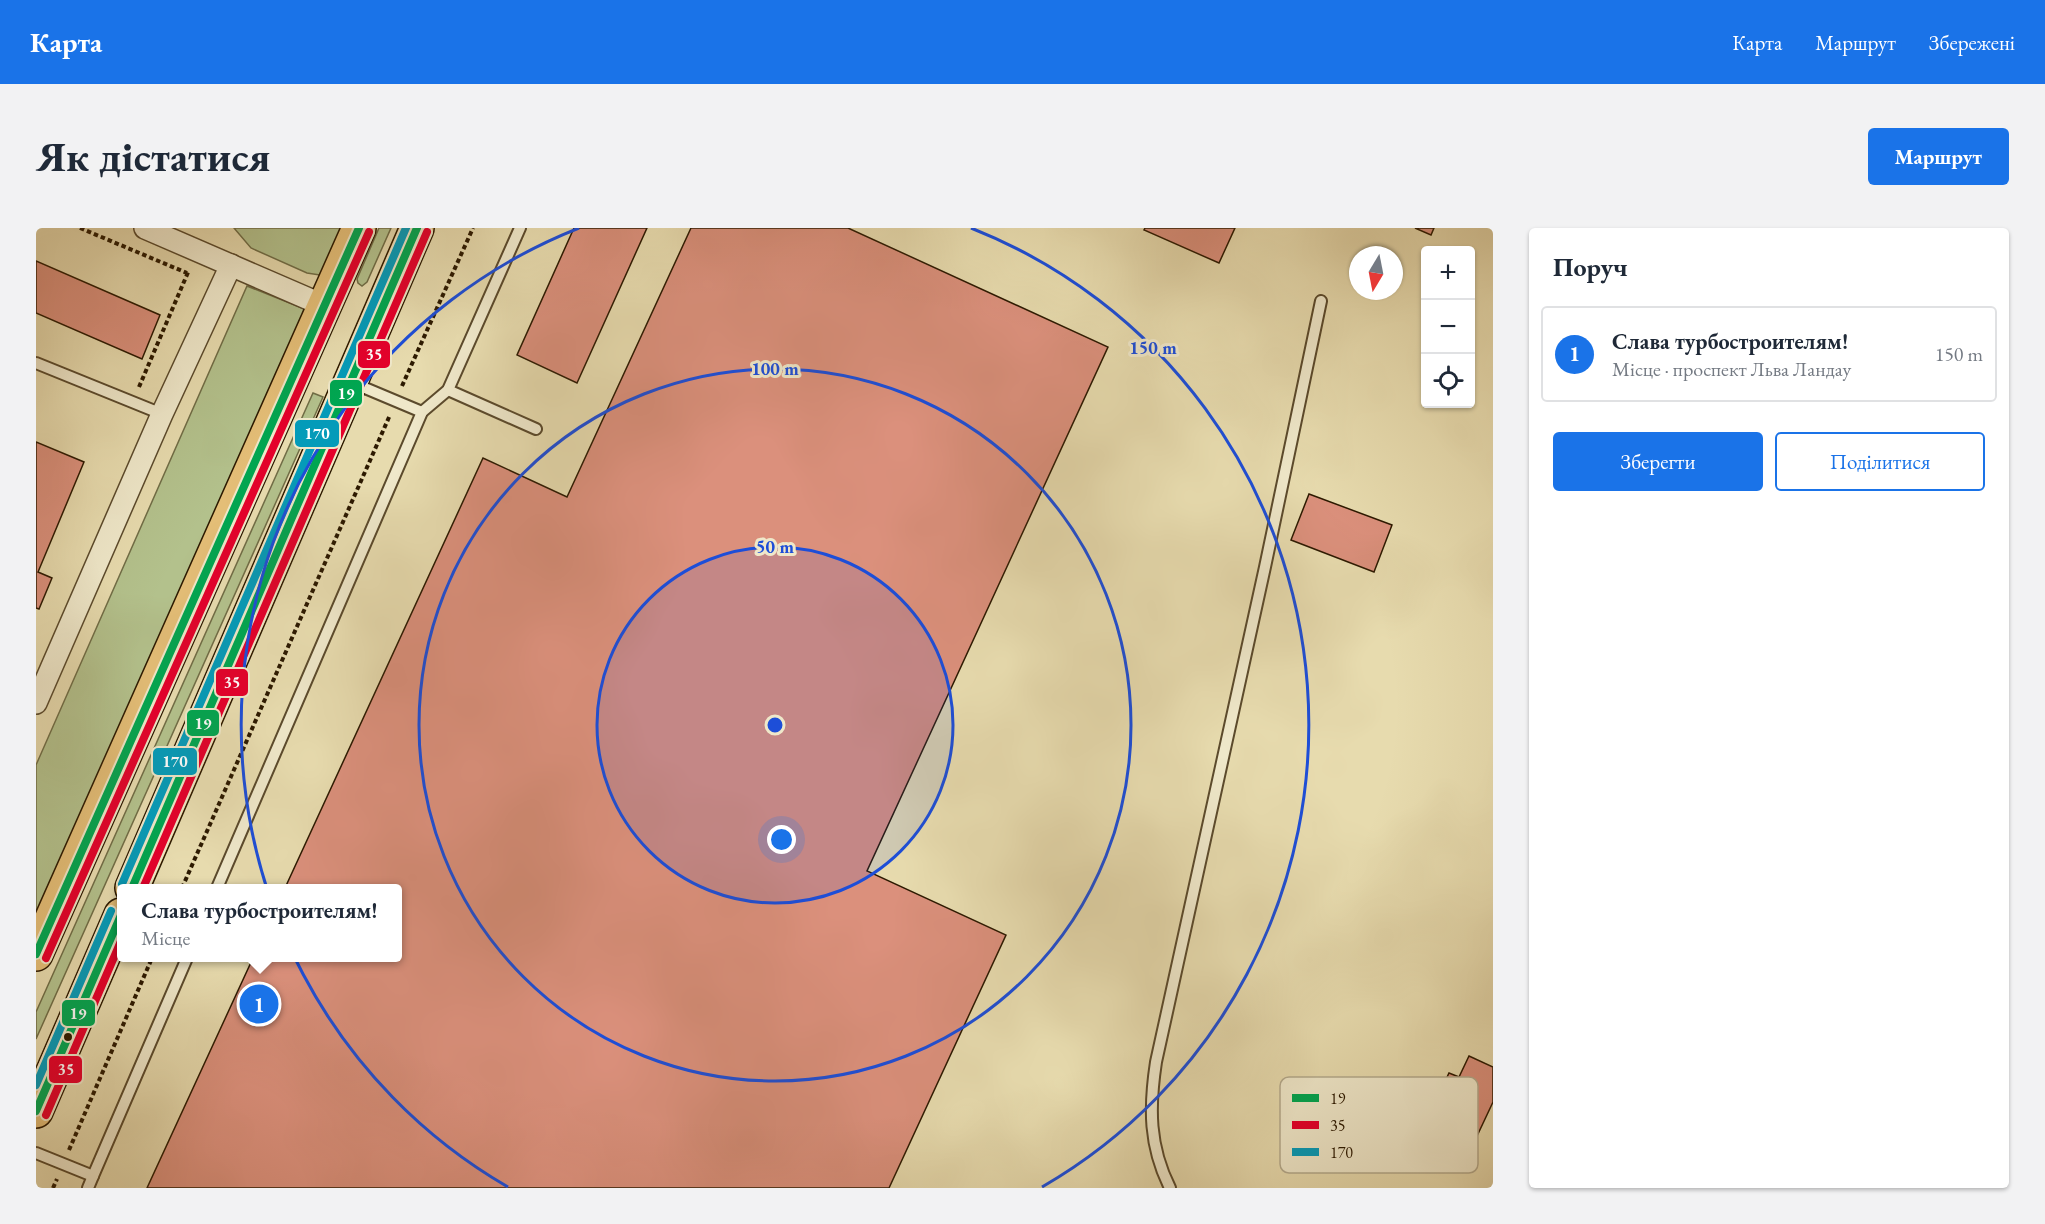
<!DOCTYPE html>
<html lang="uk">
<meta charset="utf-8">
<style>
:root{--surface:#fff;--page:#f2f2f3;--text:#1f2937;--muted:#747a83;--line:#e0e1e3;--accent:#1a73e8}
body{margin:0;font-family:"EB Garamond",serif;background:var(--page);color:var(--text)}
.controls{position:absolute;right:18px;top:18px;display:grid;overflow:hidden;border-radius:6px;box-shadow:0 2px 4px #0004}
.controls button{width:54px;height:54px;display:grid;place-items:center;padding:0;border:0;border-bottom:2px solid var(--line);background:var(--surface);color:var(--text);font:30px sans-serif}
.compass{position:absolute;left:1313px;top:18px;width:54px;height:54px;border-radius:50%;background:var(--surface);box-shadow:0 2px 4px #0004;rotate:190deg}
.you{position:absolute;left:746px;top:612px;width:21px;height:21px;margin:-15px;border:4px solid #fff;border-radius:50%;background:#1a73e8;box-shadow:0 0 0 9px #1a73e833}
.badge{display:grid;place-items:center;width:39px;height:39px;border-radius:50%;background:var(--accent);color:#fff;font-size:20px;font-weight:700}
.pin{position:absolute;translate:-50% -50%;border:3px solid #fff;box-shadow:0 2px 6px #0006}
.popup{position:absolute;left:81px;top:656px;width:285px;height:78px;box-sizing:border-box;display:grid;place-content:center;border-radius:6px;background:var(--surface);filter:drop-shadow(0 2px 4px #0005);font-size:20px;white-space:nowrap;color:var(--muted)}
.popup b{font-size:22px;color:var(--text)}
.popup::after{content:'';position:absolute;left:50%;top:100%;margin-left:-12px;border:12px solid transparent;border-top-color:var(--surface)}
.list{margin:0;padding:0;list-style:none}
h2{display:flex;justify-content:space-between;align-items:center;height:78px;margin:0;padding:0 24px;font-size:26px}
h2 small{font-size:20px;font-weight:400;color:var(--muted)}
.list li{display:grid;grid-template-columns:39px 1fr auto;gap:18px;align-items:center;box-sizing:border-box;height:96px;margin:0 12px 12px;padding:0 12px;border:2px solid var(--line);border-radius:6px}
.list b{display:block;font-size:22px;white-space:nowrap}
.list p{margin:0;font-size:20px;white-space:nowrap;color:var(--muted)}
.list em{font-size:20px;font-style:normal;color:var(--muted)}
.actions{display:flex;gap:12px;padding:18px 24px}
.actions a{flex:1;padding:14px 0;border:2px solid var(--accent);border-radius:6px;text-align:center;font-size:21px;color:var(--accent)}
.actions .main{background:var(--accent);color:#fff}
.icon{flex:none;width:33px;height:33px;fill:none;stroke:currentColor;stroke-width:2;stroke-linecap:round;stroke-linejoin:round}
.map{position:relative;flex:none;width:1457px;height:960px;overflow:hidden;border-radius:6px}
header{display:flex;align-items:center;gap:36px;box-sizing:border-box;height:84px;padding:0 30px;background:var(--accent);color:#fff}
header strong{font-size:28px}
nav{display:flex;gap:33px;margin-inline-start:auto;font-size:21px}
.intro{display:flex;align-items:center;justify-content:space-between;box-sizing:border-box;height:144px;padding:0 36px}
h1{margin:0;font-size:42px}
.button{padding:15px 27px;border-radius:6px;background:var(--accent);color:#fff;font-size:21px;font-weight:700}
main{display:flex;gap:36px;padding:0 36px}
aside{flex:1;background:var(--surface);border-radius:6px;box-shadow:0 2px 4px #0004}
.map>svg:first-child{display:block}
.green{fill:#b3c18c;stroke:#706d46;stroke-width:1.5}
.building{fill:#db907c;stroke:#2c1900;stroke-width:1.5}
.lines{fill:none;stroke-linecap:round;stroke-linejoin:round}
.service-casing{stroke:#5b4a2c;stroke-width:14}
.minor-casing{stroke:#5b4a2c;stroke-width:24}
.primary-casing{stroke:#2c1900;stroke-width:36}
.path{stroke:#2c1900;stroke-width:4;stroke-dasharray:4.5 3;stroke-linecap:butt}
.service{stroke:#efe8ca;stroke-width:10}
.minor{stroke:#efe8ca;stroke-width:21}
.primary{stroke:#e4be77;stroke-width:33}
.bus-1-casing{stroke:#efe8ca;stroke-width:12}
.bus-2-casing{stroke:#efe8ca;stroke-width:12}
.bus-3-casing{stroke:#efe8ca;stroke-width:12}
.bus-1{stroke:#00a651;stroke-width:8}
.bus-2{stroke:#e4002b;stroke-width:8}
.bus-3{stroke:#049bb9;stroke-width:8}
.ring{fill:none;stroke:#1d4ed8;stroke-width:3}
.bus-dot{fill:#2c1900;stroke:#efe8ca;stroke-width:2}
.key{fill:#efe8ca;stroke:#b4aa8d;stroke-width:1.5}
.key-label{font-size:16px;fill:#2c1900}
.centre{fill:#1d4ed8;stroke:#efe8ca;stroke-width:3}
.ring-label{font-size:18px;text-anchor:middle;font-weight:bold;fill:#1d4ed8;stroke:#efe8ca;stroke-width:6;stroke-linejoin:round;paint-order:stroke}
.line-badge{stroke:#efe8ca;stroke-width:2}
.badge-label{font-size:16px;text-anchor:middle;font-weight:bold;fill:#fff}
</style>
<header>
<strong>Карта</strong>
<nav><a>Карта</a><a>Маршрут</a><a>Збережені</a></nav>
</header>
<div class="intro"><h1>Як дістатися</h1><a class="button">Маршрут</a></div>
<main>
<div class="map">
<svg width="1457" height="960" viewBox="0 0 1457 960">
<rect width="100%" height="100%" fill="#e7dbae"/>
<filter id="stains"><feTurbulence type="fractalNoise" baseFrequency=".00333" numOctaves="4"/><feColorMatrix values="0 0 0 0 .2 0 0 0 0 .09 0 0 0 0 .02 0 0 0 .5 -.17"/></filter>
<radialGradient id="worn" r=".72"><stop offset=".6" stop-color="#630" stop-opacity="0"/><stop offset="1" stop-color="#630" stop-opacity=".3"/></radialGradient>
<!-- green -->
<g class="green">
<polygon points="198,0 311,0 290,48 271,45 215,20"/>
<polygon points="343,0 355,0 331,54 326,58 322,55 321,51"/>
<polygon points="211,58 276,84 0,691 0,537"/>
<polygon points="277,165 287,169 0,811 0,784"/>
</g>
<!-- building -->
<g class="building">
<polygon points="538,0 611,0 541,155 481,127"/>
<polygon points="655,0 812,0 1072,119 831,643 970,707 853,960 111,960 217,730 361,730 361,660 249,660 447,230 531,269"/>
<polygon points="1109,0 1199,0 1183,35 1108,2"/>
<polygon points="1379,0 1398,0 1395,7"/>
<polygon points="0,33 124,87 106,131 0,85"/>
<polygon points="0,214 48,234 2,344 16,350 3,381 0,380"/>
<polygon points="1273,266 1356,297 1338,344 1255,312"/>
<polygon points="1433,828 1457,839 1457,874 1433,925 1395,908 1405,888 1395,883 1413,845 1423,849"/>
</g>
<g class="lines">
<!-- service casing -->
<g class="service-casing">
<g id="service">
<polyline points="0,135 126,186"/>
<polyline points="317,155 386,184"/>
<polyline points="412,162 500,201"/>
<polyline points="181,660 386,184 412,162 484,0"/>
<polyline points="0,925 57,948 151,730"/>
<polyline points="52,960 57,948"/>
<path d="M1134 960C1113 918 1113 880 1120 834L1229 339 1285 73"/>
</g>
</g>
<!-- minor casing -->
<g class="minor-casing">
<g id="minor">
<polyline points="109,0 289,78"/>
<polyline points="0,475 126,186 195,37"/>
</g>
</g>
<!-- primary casing -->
<g class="primary-casing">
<g id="primary">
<polyline points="96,660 381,0"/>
<polyline points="0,726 323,0"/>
<polyline points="0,883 85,687"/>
</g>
</g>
<!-- path -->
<g class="path">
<polyline points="44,0 151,45"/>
<polyline points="366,158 437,0"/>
<polyline points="103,159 153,42"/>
<polyline points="146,660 354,187"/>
<polyline points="33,922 116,730"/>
<polyline points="17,960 21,951"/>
</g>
<!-- service -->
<use href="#service" class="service"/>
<!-- minor -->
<use href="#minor" class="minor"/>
<!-- primary -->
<use href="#primary" class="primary"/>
<!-- bus-1 casing -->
<g class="bus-1-casing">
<g id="bus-1">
<polyline points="96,660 381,0"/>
<polyline points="0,726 323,0"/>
<polyline points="0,883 85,687"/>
</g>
</g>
<!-- bus-2 casing -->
<g class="bus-2-casing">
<g id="bus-2">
<polyline points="107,660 391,4"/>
<polyline points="10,730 333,4"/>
<polyline points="10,887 85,713"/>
</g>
</g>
<!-- bus-3 casing -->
<g class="bus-3-casing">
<g id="bus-3">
<polyline points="86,656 370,0"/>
<polyline points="0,857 75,683"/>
</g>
</g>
<!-- bus-1 -->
<use href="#bus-1" class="bus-1"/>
<!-- bus-2 -->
<use href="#bus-2" class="bus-2"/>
<!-- bus-3 -->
<use href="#bus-3" class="bus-3"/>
</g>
<!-- distance rings -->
<circle cx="739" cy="497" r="178" fill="#1d4ed8" fill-opacity=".12"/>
<g class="ring">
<circle cx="739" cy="497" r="178"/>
<circle cx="739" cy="497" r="356"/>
<path d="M472 959A534 534 0 0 1 543 0M935 0A534 534 0 0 1 1006 959"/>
</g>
<!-- markers -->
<circle class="bus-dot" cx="32" cy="809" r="5"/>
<!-- legend -->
<rect x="1244" y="849" width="198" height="96" rx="9" class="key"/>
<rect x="1256" y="866" width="27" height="8" fill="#00a651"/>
<rect x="1256" y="893" width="27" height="8" fill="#e4002b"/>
<rect x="1256" y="920" width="27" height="8" fill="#049bb9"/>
<g class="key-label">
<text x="1294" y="876">19</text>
<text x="1294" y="903">35</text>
<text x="1294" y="930">170</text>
</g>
<circle cx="739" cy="497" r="9" class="centre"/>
<g class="ring-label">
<text x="1117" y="126">150 m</text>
<text x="739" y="147">100 m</text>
<text x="739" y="325">50 m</text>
</g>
<g class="line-badge">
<rect x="321" y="112" width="34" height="29" rx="6" fill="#e4002b"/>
<rect x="293" y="151" width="34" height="28" rx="6" fill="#00a651"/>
<rect x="258" y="191" width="46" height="29" rx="6" fill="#049bb9"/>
<rect x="179" y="440" width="34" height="29" rx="6" fill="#e4002b"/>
<rect x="150" y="481" width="34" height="28" rx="6" fill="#00a651"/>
<rect x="116" y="519" width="46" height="29" rx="6" fill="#049bb9"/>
<rect x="25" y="771" width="35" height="28" rx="6" fill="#00a651"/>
<rect x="12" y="827" width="35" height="29" rx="6" fill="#e4002b"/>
</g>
<g class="badge-label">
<text x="338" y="132">35</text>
<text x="310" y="171">19</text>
<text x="281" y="211">170</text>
<text x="196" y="460">35</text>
<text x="167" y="501">19</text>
<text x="139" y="539">170</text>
<text x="42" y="791">19</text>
<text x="30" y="847">35</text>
</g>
<rect width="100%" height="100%" filter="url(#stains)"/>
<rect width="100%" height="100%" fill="url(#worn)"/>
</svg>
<div class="controls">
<button>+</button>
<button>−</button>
<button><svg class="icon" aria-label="locate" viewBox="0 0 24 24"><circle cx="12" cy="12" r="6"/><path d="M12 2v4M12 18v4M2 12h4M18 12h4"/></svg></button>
</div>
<svg class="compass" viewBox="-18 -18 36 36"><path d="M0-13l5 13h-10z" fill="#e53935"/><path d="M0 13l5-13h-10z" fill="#747a83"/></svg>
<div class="you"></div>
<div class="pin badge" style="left:223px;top:776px">1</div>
<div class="popup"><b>Слава турбостроителям!</b>Місце</div>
</div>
<aside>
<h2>Поруч<small></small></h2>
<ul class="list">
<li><span class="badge">1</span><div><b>Слава турбостроителям!</b><p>Місце · проспект Льва Ландау</p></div><em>150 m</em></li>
</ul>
<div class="actions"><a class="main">Зберегти</a><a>Поділитися</a></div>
</aside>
</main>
